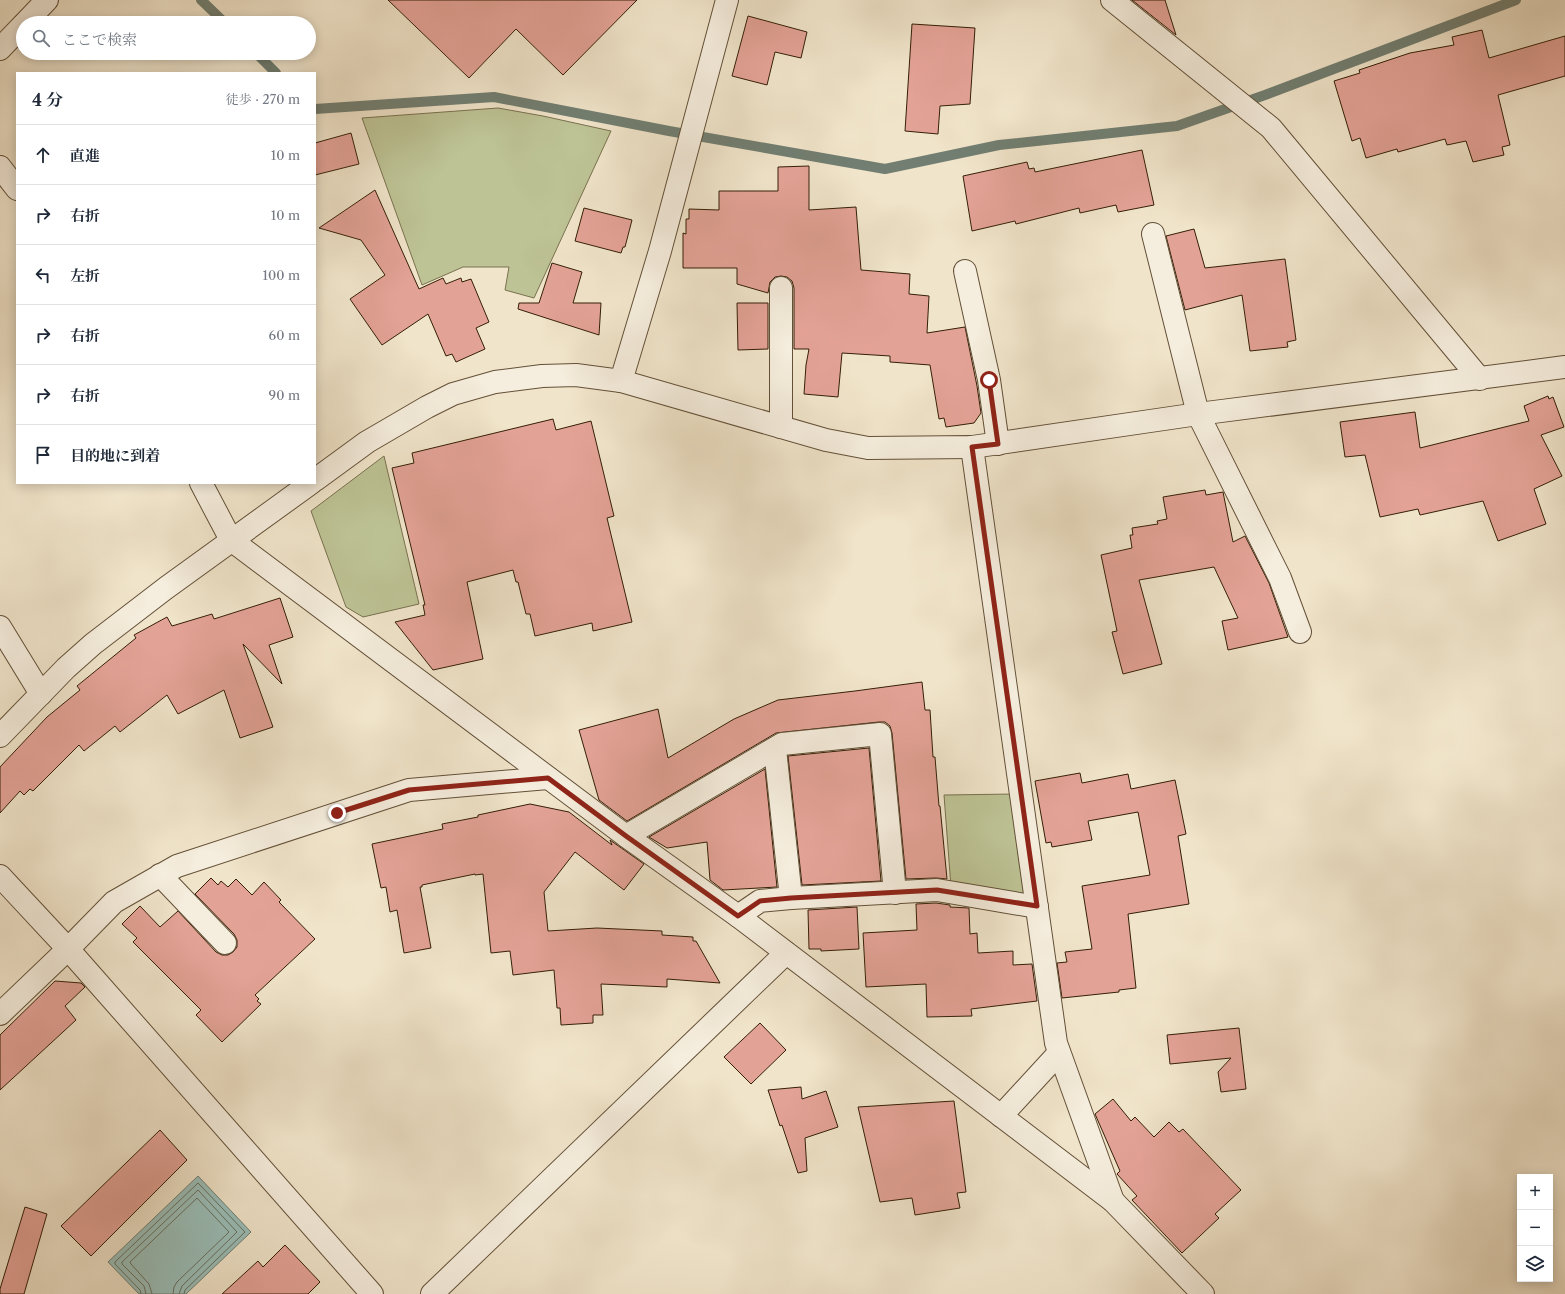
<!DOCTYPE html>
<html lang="ja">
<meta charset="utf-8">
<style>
:root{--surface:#fff;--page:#f6f6f7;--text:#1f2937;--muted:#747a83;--line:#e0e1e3}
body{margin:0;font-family:"Libre Caslon Text","Noto Serif JP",serif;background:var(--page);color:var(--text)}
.controls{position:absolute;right:12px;bottom:12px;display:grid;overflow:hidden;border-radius:0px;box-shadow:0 2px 10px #0003}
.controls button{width:36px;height:36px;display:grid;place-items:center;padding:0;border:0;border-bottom:1px solid var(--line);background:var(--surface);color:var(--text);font:20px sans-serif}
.stop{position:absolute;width:12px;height:12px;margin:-9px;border:3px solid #8f2418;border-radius:50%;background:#fff}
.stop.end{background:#8f2418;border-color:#fff;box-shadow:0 1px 4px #0008}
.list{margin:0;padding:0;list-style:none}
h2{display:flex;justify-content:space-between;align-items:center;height:52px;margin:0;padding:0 16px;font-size:17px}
h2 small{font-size:13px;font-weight:400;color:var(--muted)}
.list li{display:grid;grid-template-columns:26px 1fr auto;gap:12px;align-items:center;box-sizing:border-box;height:60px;padding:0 16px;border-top:1px solid var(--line)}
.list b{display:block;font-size:15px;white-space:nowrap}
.list em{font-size:13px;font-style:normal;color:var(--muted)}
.icon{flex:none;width:22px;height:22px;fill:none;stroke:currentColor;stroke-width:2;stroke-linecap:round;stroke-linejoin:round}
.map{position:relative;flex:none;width:1565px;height:1294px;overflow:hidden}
.search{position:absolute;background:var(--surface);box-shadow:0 2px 10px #0003;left:16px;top:16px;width:300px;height:44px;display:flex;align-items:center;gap:10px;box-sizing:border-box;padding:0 14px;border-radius:22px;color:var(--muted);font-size:15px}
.panel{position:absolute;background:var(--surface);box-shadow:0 2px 10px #0003;left:16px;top:72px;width:300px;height:412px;border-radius:0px}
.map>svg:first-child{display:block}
.green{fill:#bdc395;stroke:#78714e}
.water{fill:#9abeb8;stroke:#717e71}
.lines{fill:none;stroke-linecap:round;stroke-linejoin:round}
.shore{stroke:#676e5f;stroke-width:1}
.stream{stroke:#717e71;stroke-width:10}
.building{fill:#e3a296;stroke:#341f06}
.minor-casing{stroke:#635037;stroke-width:24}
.minor{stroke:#f5eddd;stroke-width:22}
.route{stroke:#8f2418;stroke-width:5}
</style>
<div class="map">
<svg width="1565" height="1294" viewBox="0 0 1565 1294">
<rect width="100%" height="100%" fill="#f0e4ca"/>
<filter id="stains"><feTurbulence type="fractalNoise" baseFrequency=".005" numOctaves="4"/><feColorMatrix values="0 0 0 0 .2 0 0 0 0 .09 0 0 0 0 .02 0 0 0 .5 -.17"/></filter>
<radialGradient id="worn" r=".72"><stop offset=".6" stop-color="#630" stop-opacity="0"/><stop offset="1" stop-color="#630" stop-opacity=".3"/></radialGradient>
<!-- green -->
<g class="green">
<polygon points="498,108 543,116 611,131 534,298 505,290 509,267 463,267 422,285 362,118"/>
<polygon points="384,456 419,604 363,617 346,607 311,511"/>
<polygon points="1015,794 1025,896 951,887 944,795"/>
</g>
<!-- water -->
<polygon class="water" points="198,1176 251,1232 186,1294 139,1294 108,1262"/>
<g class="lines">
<!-- shore -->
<g class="shore">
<polyline points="141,1294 140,1290 115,1264 115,1262 198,1183 245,1232 185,1290 184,1294"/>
<polyline points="146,1294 144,1286 122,1264 122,1262 198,1190 237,1232 182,1286 179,1294"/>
<polyline points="152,1294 149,1284 131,1264 130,1262 197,1198 229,1232 177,1282 174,1287 173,1294"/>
</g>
<!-- stream -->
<g class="stream">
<polyline points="201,0 225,23"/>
<polyline points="256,53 276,73"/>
<polyline points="315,109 494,97 669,131 885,169 999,145 1177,126 1265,95 1516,0"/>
</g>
</g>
<!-- building -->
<g class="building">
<polygon points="388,0 637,0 563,75 516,29 469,78"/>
<polygon points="1132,0 1165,0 1176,35"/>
<polygon points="748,16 807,32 801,58 775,52 767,85 732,76"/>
<polygon points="912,24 975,28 970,104 940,106 938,134 905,131"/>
<polygon points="1482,30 1489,58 1565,36 1565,76 1498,95 1510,145 1502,147 1504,155 1473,162 1466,141 1447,145 1445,139 1398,152 1397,149 1366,158 1360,138 1352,141 1334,81 1360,73 1359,70 1410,53 1454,45 1452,37"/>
<polygon points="351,133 359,164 315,175 315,143"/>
<polygon points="1142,150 1154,205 1118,212 1116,205 1080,213 1079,208 1016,224 1015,221 972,231 963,176 1027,162 1029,169 1034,168 1035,172"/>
<polygon points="809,166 809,210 856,207 861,270 910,274 909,294 929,296 927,333 965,327 977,386 981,413 974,423 946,427 944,418 939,419 930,365 890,362 890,356 842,353 838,397 804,394 806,365 809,349 794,349 794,288 792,281 787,277 781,276 775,277 770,282 768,293 737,284 737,268 683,268 683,233 686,234 686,219 689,219 689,209 719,210 719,191 778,191 778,167"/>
<polygon points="375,190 419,289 443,278 446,284 461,278 462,282 471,279 489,322 476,328 485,349 456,362 452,354 446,356 428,314 382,345 350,299 385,275 361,240 319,228"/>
<polygon points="584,208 632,220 625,247 623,247 621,253 575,241"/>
<polygon points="1194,229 1205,268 1285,259 1296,340 1287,342 1288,347 1250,351 1242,295 1185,310 1166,236"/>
<polygon points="552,263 582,272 573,303 601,303 599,335 518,309 519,303 539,303"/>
<polygon points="737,303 768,303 768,349 738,350"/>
<polygon points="1548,396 1549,399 1553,397 1564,427 1541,435 1562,476 1534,489 1546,524 1498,541 1483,501 1420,515 1418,509 1380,517 1365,455 1345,457 1340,422 1415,412 1420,448 1529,421 1524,406"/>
<polygon points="553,419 556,430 591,421 614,516 607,518 632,622 593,631 592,623 535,636 530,614 526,614 518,582 516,582 513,570 467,582 483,659 433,670 395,622 425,615 423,605 425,605 392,468 414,463 412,453"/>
<polygon points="1205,490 1206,495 1223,492 1233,542 1245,536 1269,583 1288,637 1228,650 1222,621 1238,618 1214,567 1139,580 1162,664 1123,674 1112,632 1117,631 1101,555 1132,548 1130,535 1133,535 1132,528 1158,524 1157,521 1167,519 1163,497"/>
<polygon points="280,598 293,637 269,645 282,684 243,644 273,727 240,738 224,690 178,714 167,695 120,732 115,726 84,751 79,745 33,791 30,789 24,795 20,791 0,813 0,767 47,717 80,690 77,686 136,638 134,635 167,617 172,626 212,614 214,619"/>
<polygon points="922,682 925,710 930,710 933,757 935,757 939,806 940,806 947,879 936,878 906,879 892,733 890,726 885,722 879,722 776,733 627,821 599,800 579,730 658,709 668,758 734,719 778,700 855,691"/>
<polygon points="869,748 881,881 802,885 788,756"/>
<polygon points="765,769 777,887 723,890 710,880 707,842 667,848 649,837"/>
<polygon points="1080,773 1082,783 1128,774 1131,789 1175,780 1186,834 1178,836 1189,904 1128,914 1136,988 1119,990 1119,992 1062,998 1057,963 1067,962 1065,952 1092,949 1082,886 1150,875 1138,812 1088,821 1092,840 1052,847 1051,842 1046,843 1035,781"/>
<polygon points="530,804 569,812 612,845 610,840 644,864 624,890 575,852 544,892 548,931 597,928 662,931 662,935 693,937 693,941 696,941 720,983 667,979 667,987 601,984 603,1015 593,1015 593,1023 561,1025 560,1008 557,1008 554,970 513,975 510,951 491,953 483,874 475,875 475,874 422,885 422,887 420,887 431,948 404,953 397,910 390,912 386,887 381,888 372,844 443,829 442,824 478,817 478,815"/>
<polygon points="211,878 218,885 221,881 228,887 236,879 252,895 264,882 281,900 279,902 315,939 255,995 259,999 257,1001 261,1004 222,1042 196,1015 201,1010 133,942 137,938 122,924 140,906 160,927 178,911 216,952 222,955 228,955 233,952 237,947 237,940 234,934 195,894"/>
<polygon points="936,903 950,905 950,907 969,908 970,934 977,933 978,953 1013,951 1013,965 1032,964 1037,1001 971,1009 972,1016 927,1017 926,984 866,987 863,933 917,930 916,904"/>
<polygon points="857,907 859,949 821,951 821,949 809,949 808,910"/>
<polygon points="55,981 81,983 85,987 65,1006 76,1020 0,1090 0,1035"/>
<polygon points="760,1023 786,1050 751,1084 724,1057"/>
<polygon points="1239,1028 1246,1089 1221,1092 1218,1072 1231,1058 1170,1064 1167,1035"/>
<polygon points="801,1087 802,1099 826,1091 838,1127 805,1138 807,1171 798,1173 782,1125 780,1126 768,1090"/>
<polygon points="1113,1099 1131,1121 1135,1117 1154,1137 1169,1122 1179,1132 1183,1129 1241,1190 1215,1214 1219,1218 1182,1253 1132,1200 1137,1196 1117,1174 1120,1171 1095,1114"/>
<polygon points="954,1101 966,1192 957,1193 960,1208 915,1215 912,1198 880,1202 858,1107"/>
<polygon points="160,1130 187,1160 91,1256 61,1226"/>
<polygon points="25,1207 47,1214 24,1294 0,1294 0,1289"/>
<polygon points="285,1245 320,1282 308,1294 222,1294 258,1261 263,1267"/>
</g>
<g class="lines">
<!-- minor casing -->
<g class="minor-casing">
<g id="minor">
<polyline points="1112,0 1271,128 1480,379"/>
<polyline points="25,23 47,0"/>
<polyline points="0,49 23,25"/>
<polyline points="0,167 17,189"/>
<polyline points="1153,234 1198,414 1280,578 1300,632"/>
<polyline points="965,271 989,380 998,444"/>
<polyline points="781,288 781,427"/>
<polyline points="621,381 660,251 727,0"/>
<polyline points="972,447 1056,1043 1113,1201"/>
<polyline points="315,480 367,442 427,407 453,394 495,382 542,376 576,375 621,381 826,440 868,448 972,447 1198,414 1565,367"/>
<polyline points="201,483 231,540 626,836 738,916 1113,1201 1203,1294"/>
<polyline points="0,627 41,694"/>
<polyline points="0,736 66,668 93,644 166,588 311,483"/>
<polyline points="775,749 791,898"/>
<polyline points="626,836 782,744 880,734 895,893"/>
<polyline points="160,875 225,943"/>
<polyline points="0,876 68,949 372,1294"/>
<polyline points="738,916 760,901 791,898 937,890 1037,907"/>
<polyline points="0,1014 68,949 114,902 177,866 409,790 548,778"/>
<polyline points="1001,1116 1059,1053"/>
<polyline points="432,1294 786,953"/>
</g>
</g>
<!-- minor -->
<use href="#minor" class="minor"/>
</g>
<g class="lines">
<!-- route -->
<polyline class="route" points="337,813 409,790 548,778 626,836 738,916 760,901 791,898 937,890 1037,906 972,447 998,444 989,380"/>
</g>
<rect width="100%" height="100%" filter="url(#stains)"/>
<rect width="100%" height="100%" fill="url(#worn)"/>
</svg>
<div class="controls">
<button>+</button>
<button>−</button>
<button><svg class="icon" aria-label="layers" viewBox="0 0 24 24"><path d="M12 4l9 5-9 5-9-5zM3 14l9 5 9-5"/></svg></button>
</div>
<div class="stop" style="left:989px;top:380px"></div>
<div class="stop end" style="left:337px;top:813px"></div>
<div class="search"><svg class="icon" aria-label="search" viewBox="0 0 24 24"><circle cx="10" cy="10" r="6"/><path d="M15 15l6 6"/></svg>ここで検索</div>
<section class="panel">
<h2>4 分<small>徒歩 · 270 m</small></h2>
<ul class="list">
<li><svg class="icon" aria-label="ahead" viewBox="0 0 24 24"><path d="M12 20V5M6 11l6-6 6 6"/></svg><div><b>直進</b></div><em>10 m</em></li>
<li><svg class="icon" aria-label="right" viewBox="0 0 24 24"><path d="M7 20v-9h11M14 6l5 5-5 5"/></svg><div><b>右折</b></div><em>10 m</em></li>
<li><svg class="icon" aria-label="left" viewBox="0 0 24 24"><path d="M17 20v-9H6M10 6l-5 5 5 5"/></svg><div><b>左折</b></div><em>100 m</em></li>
<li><svg class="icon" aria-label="right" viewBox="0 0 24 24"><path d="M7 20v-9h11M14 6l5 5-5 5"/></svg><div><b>右折</b></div><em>60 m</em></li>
<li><svg class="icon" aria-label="right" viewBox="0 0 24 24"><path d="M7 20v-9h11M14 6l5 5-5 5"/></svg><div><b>右折</b></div><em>90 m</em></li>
<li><svg class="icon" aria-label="arrive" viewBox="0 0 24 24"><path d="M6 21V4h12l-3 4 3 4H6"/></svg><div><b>目的地に到着</b></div></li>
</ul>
</section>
</div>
